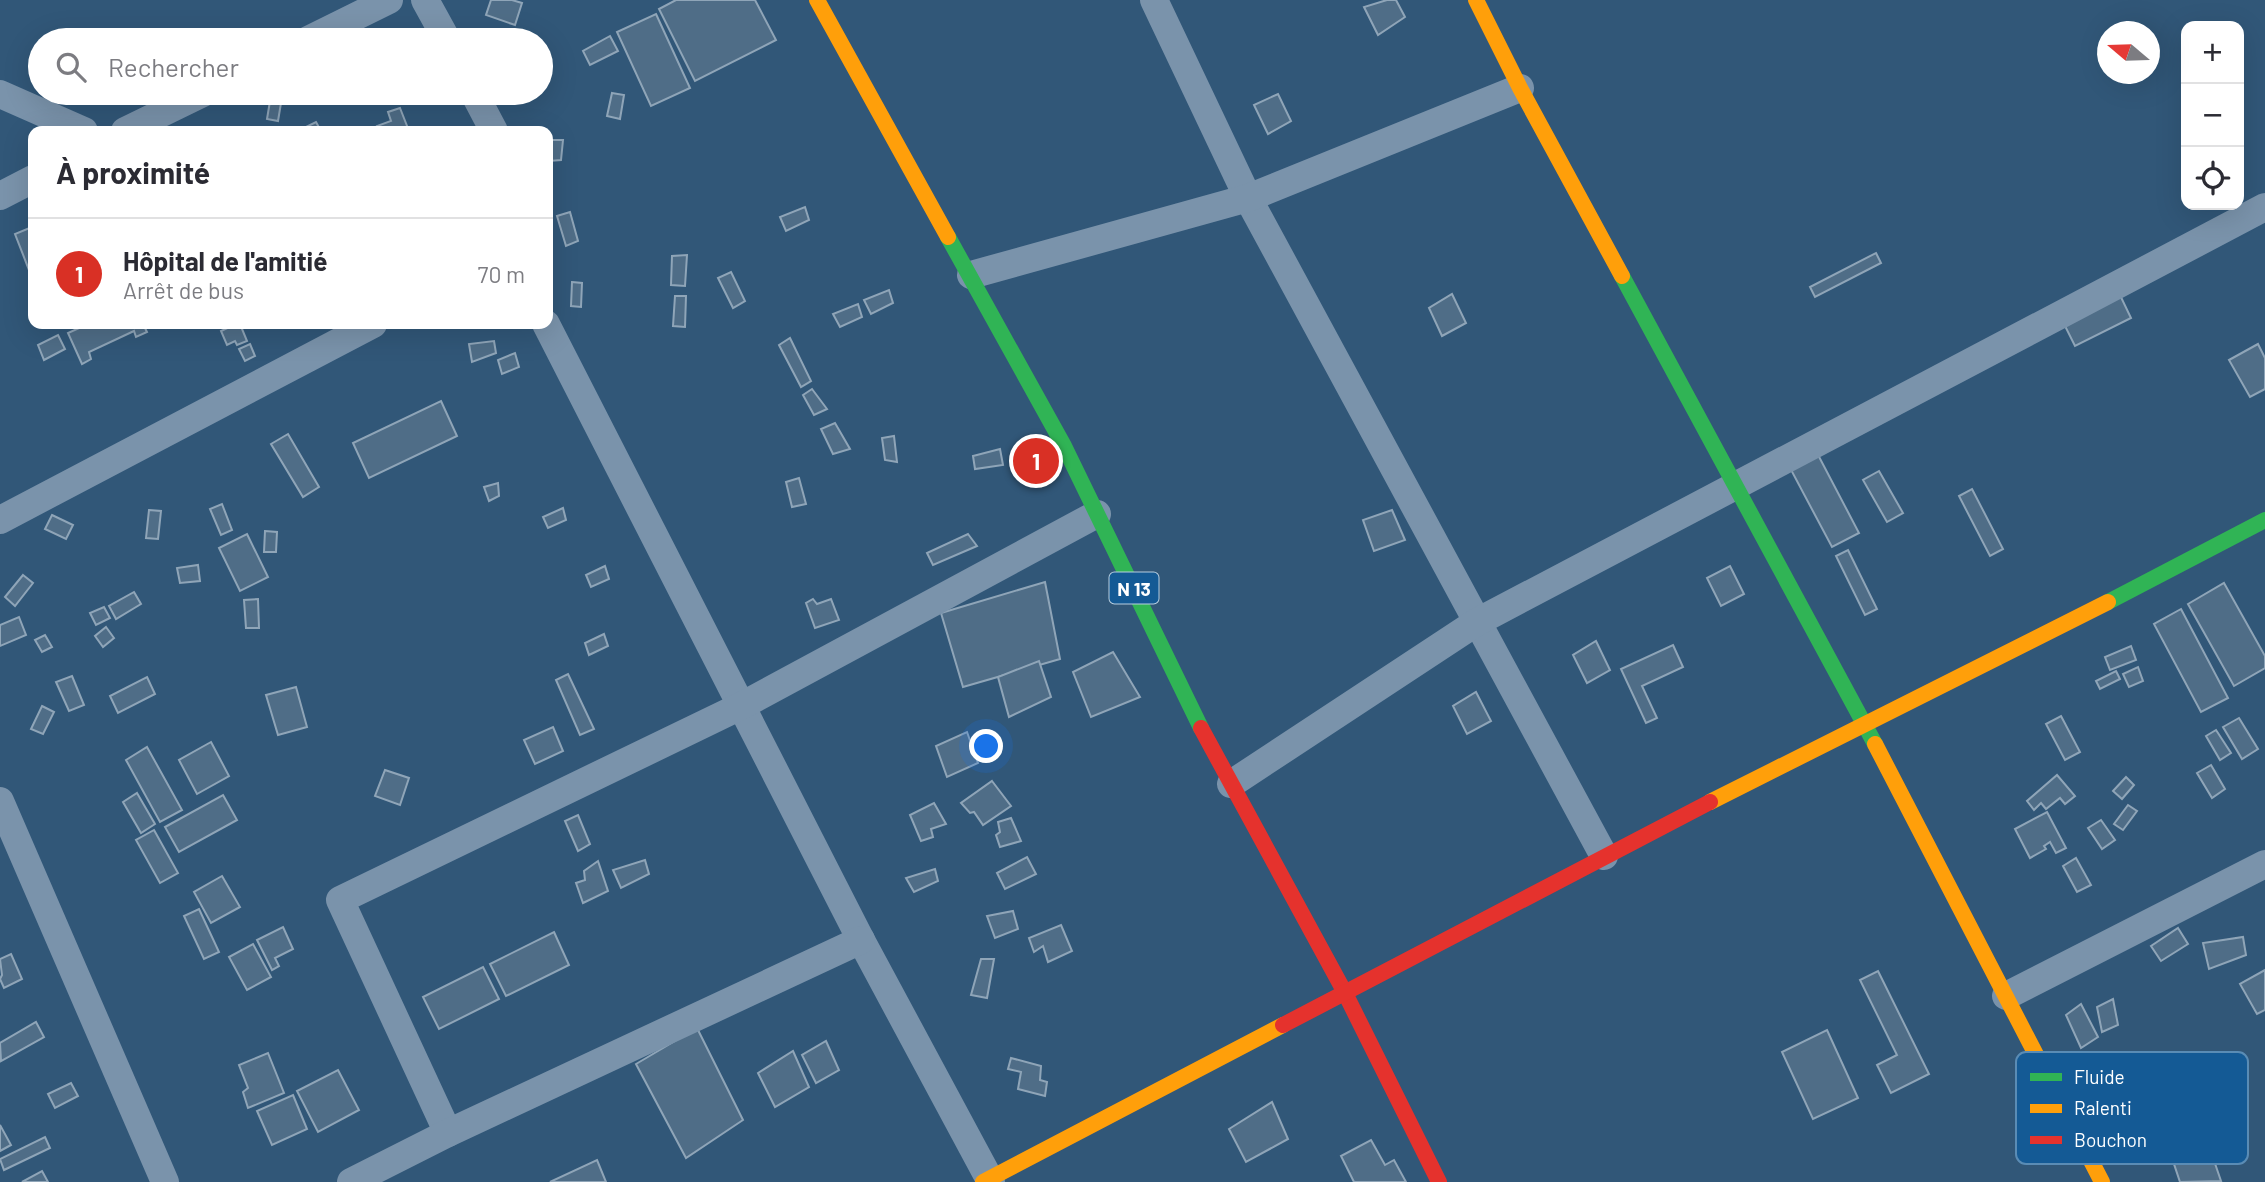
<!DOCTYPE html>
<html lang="fr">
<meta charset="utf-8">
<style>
:root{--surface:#fff;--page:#f7f7f7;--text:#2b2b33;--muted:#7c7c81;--line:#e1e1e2;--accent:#d93025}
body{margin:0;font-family:Barlow,sans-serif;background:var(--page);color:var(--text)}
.controls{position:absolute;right:21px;top:21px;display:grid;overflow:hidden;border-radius:14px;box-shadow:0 7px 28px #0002}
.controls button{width:63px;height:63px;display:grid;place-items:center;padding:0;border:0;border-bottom:2px solid var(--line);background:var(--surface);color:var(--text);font:35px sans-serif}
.compass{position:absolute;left:2097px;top:21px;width:63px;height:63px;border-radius:50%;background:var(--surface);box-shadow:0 7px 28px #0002;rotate:289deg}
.you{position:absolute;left:987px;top:747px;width:24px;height:24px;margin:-18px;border:5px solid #fff;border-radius:50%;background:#1a73e8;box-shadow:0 0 0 10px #1a73e833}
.badge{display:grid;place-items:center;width:46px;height:46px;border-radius:50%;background:var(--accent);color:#fff;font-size:23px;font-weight:700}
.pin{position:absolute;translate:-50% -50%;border:4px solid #fff;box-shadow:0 2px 7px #0006}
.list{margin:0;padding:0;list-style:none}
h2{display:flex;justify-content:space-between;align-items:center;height:91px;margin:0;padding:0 28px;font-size:30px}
h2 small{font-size:23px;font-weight:400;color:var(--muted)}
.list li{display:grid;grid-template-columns:46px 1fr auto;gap:21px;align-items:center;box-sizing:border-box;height:112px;padding:0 28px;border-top:2px solid var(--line)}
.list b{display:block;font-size:26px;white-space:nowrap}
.list p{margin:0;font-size:23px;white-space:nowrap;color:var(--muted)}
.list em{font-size:23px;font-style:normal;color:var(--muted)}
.icon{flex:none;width:38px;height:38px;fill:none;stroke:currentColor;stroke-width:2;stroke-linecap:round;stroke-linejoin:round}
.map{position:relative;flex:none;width:2265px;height:1182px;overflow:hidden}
.search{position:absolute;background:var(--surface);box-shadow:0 7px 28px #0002;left:28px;top:28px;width:525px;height:77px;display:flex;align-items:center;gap:18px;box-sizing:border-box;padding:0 24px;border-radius:38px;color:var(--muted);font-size:26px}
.panel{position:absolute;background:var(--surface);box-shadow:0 7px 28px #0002;left:28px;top:126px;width:525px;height:203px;border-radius:14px}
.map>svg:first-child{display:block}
.building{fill:#4f6d87;stroke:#8fa5b8;stroke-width:2}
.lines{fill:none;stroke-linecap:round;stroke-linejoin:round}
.street{stroke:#7a93ab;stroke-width:28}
.fast{stroke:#30b455;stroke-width:16}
.slow{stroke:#ff9f0a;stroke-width:16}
.jam{stroke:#e5322d;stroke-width:16}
.labels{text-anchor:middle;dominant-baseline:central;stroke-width:5;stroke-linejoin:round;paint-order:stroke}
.shield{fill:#145a95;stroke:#b8cedf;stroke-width:2}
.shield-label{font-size:19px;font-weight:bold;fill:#fff}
.key{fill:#145a95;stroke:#5a8cb5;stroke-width:2}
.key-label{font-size:19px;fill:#fff}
</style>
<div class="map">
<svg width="2265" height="1182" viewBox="0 0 2265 1182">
<rect width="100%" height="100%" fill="#315778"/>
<!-- building -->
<g class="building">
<polygon points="491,0 512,0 522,3 515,25 486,15"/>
<polygon points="676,0 755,0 776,40 695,81 659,9"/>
<polygon points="1387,0 1396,0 1405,17 1378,35 1364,7"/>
<polygon points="656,14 690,88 651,106 617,32"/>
<polygon points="610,36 618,51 590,65 583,51"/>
<polygon points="443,93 458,93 454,103 442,98"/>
<polygon points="612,93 624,95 620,119 607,116"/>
<polygon points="1278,94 1291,121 1268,134 1254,105"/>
<polygon points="271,95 282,97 278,121 267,119"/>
<polygon points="400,108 409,131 379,131 377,126 391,121 388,112"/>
<polygon points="316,122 321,131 298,131"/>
<polygon points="551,140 563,140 561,160 549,161"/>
<polygon points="805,207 809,220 786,231 780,217"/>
<polygon points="570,212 578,241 566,246 557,216"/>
<polygon points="32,227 33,268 29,270 15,234"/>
<polygon points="1876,253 1881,263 1815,297 1810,287"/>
<polygon points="687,255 685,286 671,285 672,256"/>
<polygon points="731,272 745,301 733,308 718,278"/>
<polygon points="572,282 582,283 581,307 571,306"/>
<polygon points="889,290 893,303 871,314 864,300"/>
<polygon points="2119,293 2131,318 2075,346 2063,322"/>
<polygon points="1452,294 1466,323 1442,336 1429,308"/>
<polygon points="675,296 686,296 685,327 673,326"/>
<polygon points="858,304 862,317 840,327 833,314"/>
<polygon points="88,324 143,324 147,332 136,337 134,331 89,352 91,359 82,364 68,333"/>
<polygon points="236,324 240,324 247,341 237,345 235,341 227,345 221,331"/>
<polygon points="58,335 65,349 44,360 38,345"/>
<polygon points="790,338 811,381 801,387 779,345"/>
<polygon points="494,341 496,353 472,362 469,344"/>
<polygon points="250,344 255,356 245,361 239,349"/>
<polygon points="2258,344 2265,358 2265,389 2250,397 2229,360"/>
<polygon points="515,353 519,367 502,374 498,360"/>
<polygon points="812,389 827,409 814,415 803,395"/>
<polygon points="441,401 457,436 369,478 353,443"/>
<polygon points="835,423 850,449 833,454 821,429"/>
<polygon points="288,434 319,487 303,497 271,444"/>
<polygon points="894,436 897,462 885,460 882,438"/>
<polygon points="1000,449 1003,465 975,469 973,456"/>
<polygon points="1816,451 1859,533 1832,547 1789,466"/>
<polygon points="1879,471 1903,513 1887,522 1863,480"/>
<polygon points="799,478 806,504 792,507 786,482"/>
<polygon points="498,483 499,496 489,501 484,487"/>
<polygon points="1972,489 2003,549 1990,556 1959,496"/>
<polygon points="222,504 232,530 221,535 210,509"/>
<polygon points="563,508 566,520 548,528 543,517"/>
<polygon points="149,510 161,511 158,539 146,538"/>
<polygon points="1392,510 1405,540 1374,551 1363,520"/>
<polygon points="52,515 73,525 66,539 45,529"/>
<polygon points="265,531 277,532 276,552 264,552"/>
<polygon points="247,534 268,577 240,591 219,548"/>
<polygon points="968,534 977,546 933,565 927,553"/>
<polygon points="1848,550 1877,609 1865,615 1836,556"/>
<polygon points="198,565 200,581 180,583 177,568"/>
<polygon points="605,566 609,579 591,587 586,575"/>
<polygon points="1730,566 1744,594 1721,606 1707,578"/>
<polygon points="23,575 33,583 15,606 5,597"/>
<polygon points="1045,582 1060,659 963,687 941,613"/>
<polygon points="2224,583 2265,656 2265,668 2234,686 2188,604"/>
<polygon points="134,592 141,604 116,619 109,606"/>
<polygon points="258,599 259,628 246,628 244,600"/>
<polygon points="813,599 817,604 831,599 839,620 815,628 806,603"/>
<polygon points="104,607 110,618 96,625 90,613"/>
<polygon points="2181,609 2228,698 2201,712 2154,624"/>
<polygon points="19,617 26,635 0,646 0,625"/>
<polygon points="106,627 114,638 103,647 95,636"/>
<polygon points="604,634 608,646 589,655 585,643"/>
<polygon points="45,635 52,647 42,652 35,640"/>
<polygon points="1596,641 1610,670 1587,683 1573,655"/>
<polygon points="1673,645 1683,667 1642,686 1657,718 1646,723 1621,669"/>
<polygon points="2131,646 2136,660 2110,670 2105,657"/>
<polygon points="1113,652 1140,697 1091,717 1073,672"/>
<polygon points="1039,661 1051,697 1009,717 998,677"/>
<polygon points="2138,667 2143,681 2129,687 2123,674"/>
<polygon points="2116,671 2120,679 2100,689 2096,681"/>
<polygon points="568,674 594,729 580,735 556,680"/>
<polygon points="72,676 84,705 69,711 56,682"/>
<polygon points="147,677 155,694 118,713 110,696"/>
<polygon points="296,687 307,727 278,735 266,695"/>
<polygon points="1476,692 1491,721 1467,734 1453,706"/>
<polygon points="42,706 54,712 43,734 31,729"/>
<polygon points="2061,716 2080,752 2065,760 2046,724"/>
<polygon points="2239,718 2258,749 2242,759 2223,727"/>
<polygon points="553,727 563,751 535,764 524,740"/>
<polygon points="2216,730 2231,753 2220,760 2206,736"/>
<polygon points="967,732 978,763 947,777 936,746"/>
<polygon points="211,742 229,776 197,794 179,760"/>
<polygon points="147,747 182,810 160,822 126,760"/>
<polygon points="2211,765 2225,789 2212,798 2197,773"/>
<polygon points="385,770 409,778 400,805 375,796"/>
<polygon points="2057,775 2075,796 2065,804 2060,798 2046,809 2041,803 2034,810 2027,801"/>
<polygon points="2126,777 2134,785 2122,799 2113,791"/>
<polygon points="992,781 1011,806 983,825 974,812 970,813 961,803"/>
<polygon points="137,793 155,824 141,833 123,802"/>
<polygon points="223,795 237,820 179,852 165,827"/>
<polygon points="934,803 946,824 931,829 933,837 921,841 910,815"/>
<polygon points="2128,805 2137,811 2123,830 2114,824"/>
<polygon points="2047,812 2066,848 2056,853 2050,842 2044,846 2046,849 2030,858 2015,829"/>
<polygon points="578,815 590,844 578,851 565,821"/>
<polygon points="1011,818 1021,841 1000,847 996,835 1000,832 998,822"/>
<polygon points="2101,820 2115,840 2102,849 2088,828"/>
<polygon points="154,830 178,873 160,883 136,840"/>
<polygon points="1027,857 1036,874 1005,889 997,873"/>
<polygon points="2076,858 2091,885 2077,892 2063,866"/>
<polygon points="645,860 649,874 621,888 613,870"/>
<polygon points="598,861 608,891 583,903 576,883 585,880 584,871"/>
<polygon points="935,869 938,881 914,892 906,878"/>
<polygon points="222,876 240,907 211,923 194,892"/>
<polygon points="199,909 219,952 204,959 184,916"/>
<polygon points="1013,911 1018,929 995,938 987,916"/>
<polygon points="1061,925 1072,951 1048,962 1043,946 1034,952 1029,938"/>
<polygon points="283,927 293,949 275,958 279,966 272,970 257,940"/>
<polygon points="2178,928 2188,944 2161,961 2151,946"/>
<polygon points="554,932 569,965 506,996 490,964"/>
<polygon points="2243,937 2246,955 2209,969 2203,943"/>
<polygon points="253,944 271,977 247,990 229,957"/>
<polygon points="11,954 22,979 4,988 0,979 2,975 0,959"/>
<polygon points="981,959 994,959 987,998 971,995"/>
<polygon points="483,967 499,999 439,1029 423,997"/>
<polygon points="2265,970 2265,1010 2257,1014 2240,984"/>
<polygon points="1878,971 1929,1074 1891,1093 1877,1065 1897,1055 1860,980"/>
<polygon points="2113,999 2118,1025 2102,1032 2097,1007"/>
<polygon points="2081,1004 2098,1037 2081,1048 2066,1015"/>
<polygon points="36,1022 44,1037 1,1061 0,1043"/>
<polygon points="697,1028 743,1120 686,1158 636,1064"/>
<polygon points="1827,1030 1858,1098 1813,1119 1782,1052"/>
<polygon points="826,1041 839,1070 816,1083 802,1055"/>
<polygon points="793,1051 809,1087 775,1107 758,1073"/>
<polygon points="268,1053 284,1093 248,1108 243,1092 248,1088 239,1065"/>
<polygon points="1011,1058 1041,1066 1040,1080 1047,1082 1045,1096 1018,1089 1021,1072 1008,1069"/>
<polygon points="338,1070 359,1110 318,1132 297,1091"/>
<polygon points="71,1083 78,1096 55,1108 48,1094"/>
<polygon points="293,1095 307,1129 272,1145 257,1111"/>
<polygon points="1272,1102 1288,1139 1246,1162 1229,1129"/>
<polygon points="0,1125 11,1145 0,1151"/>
<polygon points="45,1137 50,1148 4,1170 0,1159"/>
<polygon points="1371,1140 1385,1165 1394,1160 1406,1182 1354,1182 1341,1156"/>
<polygon points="2209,1146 2221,1181 2180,1182 2173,1161"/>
<polygon points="597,1160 606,1182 550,1182"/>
<polygon points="42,1171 48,1182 22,1182"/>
</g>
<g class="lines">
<!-- street -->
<g class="street">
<polyline points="425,0 447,40"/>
<polyline points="1154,0 1248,198 1604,856"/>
<polyline points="308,40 389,0"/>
<polyline points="474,93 494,131"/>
<polyline points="0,94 84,131"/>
<polyline points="125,131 203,93"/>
<polyline points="0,196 33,179"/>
<polyline points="971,275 1248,198 1520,88"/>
<polyline points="546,324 861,940 991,1182"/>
<polyline points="0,520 373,324"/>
<polyline points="1231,784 1477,622 2265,207"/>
<polyline points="0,801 165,1182"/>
<polyline points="2006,996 2265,864"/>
<polyline points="448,1133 340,900 741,706 1097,514"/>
<polyline points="351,1182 448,1133 861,940"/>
</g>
<!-- fast -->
<g class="fast">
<polyline points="948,237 1064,446 1201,728"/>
<polyline points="1622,276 1875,744"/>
<polyline points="2108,602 2265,520"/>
</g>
<!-- slow -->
<g class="slow">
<polyline points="817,0 948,237"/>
<polyline points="1476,0 1520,88 1622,276"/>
<polyline points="1875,744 2102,1182"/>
<polyline points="1710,802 2108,602"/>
<polyline points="983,1182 1283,1025"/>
</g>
<!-- jam -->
<g class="jam">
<polyline points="1201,728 1344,991 1439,1182"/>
<polyline points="1283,1025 1710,802"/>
</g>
</g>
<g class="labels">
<!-- shield labels -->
<rect class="shield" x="1109.5" y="572.5" width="49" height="31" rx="5"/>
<g class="shield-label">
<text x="1134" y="588">N 13</text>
</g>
</g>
<!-- legend -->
<rect x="2016" y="1052" width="232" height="112" rx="10" class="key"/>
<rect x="2030" y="1073" width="32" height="8" fill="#30b455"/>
<rect x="2030" y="1104" width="32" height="9" fill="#ff9f0a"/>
<rect x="2030" y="1136" width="32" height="8" fill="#e5322d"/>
<g class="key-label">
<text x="2074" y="1084">Fluide</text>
<text x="2074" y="1115">Ralenti</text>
<text x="2074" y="1147">Bouchon</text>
</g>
</svg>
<div class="controls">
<button>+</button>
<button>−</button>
<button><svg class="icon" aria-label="locate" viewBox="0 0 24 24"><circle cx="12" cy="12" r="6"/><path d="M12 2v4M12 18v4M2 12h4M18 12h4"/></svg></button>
</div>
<svg class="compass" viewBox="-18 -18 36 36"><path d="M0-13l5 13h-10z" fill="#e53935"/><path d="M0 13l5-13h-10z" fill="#7c7c81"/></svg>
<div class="you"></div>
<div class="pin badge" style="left:1036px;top:461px">1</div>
<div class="search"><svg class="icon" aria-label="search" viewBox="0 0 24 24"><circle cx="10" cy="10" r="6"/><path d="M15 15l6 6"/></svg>Rechercher</div>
<section class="panel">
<h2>À proximité<small></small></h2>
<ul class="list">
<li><span class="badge">1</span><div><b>Hôpital de l'amitié</b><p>Arrêt de bus</p></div><em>70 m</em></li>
</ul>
</section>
</div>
